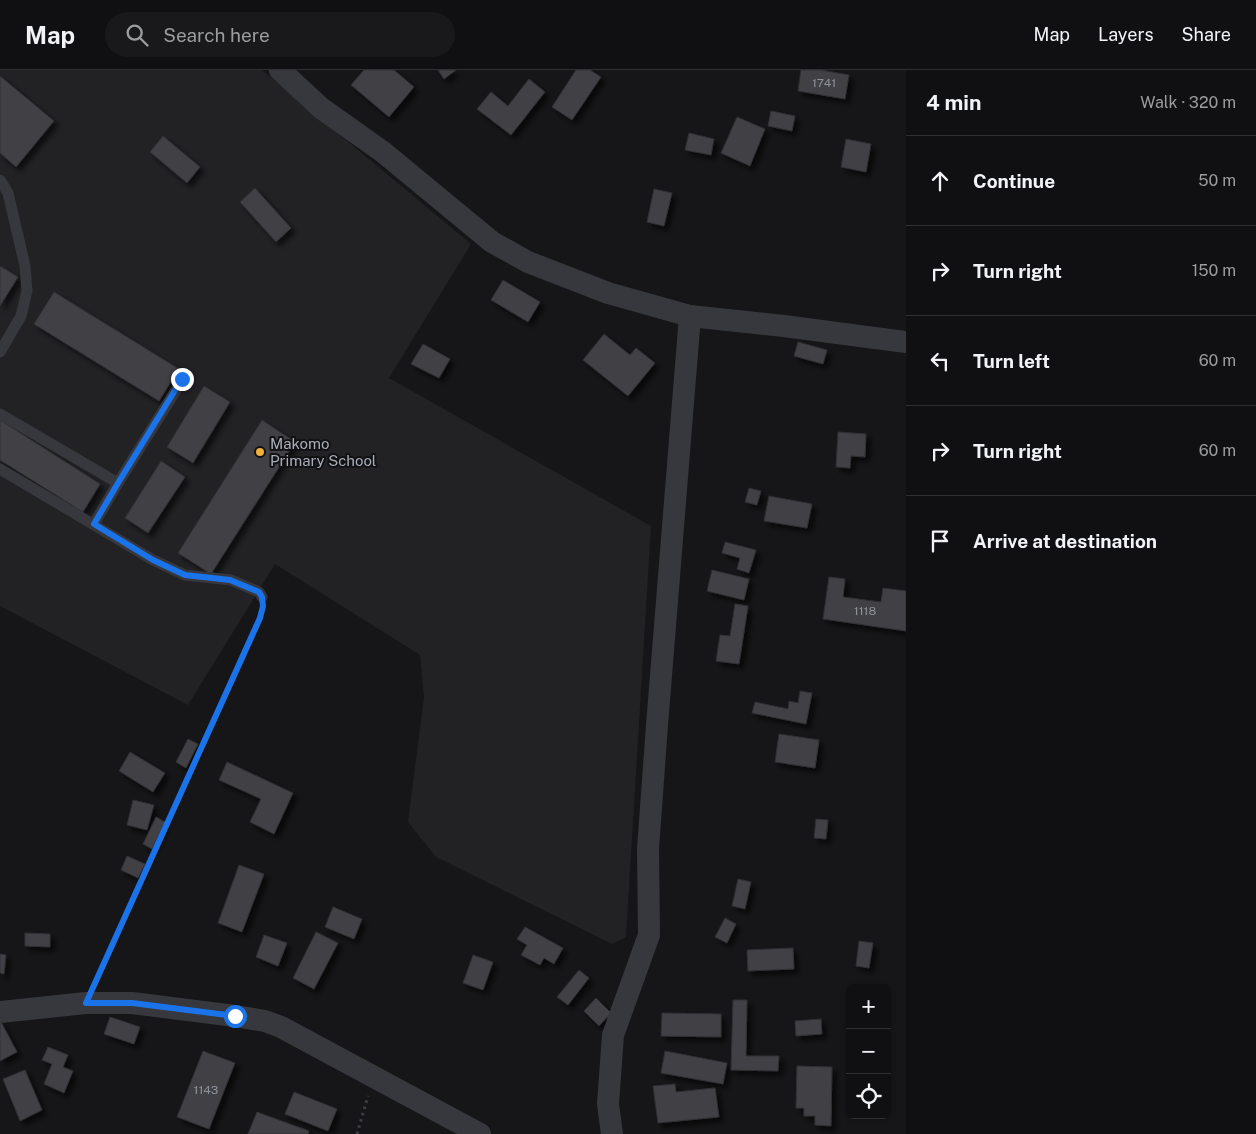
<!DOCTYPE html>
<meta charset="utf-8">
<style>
:root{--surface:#101012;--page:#19191b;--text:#f1f3f6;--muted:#9c9d9f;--line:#303032}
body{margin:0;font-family:"Public Sans",sans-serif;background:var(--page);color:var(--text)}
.controls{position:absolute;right:15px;bottom:15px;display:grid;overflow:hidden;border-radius:8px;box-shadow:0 1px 4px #0004}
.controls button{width:45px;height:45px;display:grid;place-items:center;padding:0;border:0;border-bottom:1px solid var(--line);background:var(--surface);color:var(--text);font:25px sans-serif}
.stop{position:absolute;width:15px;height:15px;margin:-11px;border:4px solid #1a73e8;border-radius:50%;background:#fff}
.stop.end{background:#1a73e8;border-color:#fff;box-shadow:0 1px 5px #0008}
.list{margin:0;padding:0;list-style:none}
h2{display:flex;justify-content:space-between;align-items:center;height:65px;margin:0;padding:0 20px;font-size:21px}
h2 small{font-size:16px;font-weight:400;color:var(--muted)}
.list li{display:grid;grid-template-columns:32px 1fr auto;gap:15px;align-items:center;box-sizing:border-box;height:90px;padding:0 20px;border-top:1px solid var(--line)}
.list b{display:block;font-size:19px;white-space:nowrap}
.list em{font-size:16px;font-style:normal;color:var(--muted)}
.icon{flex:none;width:28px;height:28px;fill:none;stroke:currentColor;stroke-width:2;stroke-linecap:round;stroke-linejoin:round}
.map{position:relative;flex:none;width:906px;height:1064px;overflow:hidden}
header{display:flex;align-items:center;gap:30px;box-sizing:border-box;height:70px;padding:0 25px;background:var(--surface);border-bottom:1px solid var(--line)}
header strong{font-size:24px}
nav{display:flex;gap:28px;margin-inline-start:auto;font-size:18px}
.search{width:350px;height:45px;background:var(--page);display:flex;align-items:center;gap:12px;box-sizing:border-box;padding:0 18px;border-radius:28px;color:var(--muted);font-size:19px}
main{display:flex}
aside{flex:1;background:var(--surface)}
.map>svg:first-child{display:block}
.built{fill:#222225}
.building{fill:#404145;stroke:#303034;filter:url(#shadow)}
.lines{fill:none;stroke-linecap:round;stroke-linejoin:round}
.path{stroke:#3d3f44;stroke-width:3;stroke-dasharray:2.5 4;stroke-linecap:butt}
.lane{stroke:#37383d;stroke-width:11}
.street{stroke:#37383d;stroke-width:22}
.route{stroke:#1a73e8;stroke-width:6}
.poi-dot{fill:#f2b134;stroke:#111113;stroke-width:2}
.labels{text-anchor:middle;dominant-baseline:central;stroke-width:4;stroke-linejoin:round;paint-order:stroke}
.number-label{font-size:12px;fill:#8e929b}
.poi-label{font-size:15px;fill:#a8adb8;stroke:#111113;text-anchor:start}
</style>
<header>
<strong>Map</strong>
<div class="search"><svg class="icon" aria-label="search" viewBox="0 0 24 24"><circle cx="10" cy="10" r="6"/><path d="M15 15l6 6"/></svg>Search here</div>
<nav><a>Map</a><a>Layers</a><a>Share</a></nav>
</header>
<main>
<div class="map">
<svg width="906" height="1064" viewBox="0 0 906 1064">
<defs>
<filter id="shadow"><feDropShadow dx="4.5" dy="4.5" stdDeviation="2.5" flood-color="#0009"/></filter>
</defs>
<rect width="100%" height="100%" fill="#161618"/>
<!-- built -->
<polygon class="built" points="0,0 262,0 471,174 389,308 651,456 626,867 612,874 436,787 408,752 424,627 420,585 275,494 188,635 0,536"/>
<!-- building -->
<g class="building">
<polygon points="364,0 394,0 414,17 389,47 351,15"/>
<polygon points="438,0 456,0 444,9"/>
<polygon points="576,0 590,0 601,7 572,50 552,37"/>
<polygon points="801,0 821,0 849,5 845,29 798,21"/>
<polygon points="0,6 54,51 16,97 0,83"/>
<polygon points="529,9 545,22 511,65 477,39 491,22 508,36"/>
<polygon points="771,41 795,46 792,61 768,56"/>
<polygon points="737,47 765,59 750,96 721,83"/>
<polygon points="689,63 714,69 711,85 685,80"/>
<polygon points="163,66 200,97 187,113 150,82"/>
<polygon points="846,69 871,74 866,102 841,97"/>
<polygon points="255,118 291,158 276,172 240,132"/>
<polygon points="654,119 672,123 664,156 647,152"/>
<polygon points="0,196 18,207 0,236"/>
<polygon points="503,210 540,232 528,252 491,230"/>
<polygon points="54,222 179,299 159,331 34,254"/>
<polygon points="604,264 630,285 636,278 655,293 628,326 583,290"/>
<polygon points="798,272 827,280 823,294 794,286"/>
<polygon points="423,274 450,289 439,308 411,294"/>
<polygon points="204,316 230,332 193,393 167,377"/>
<polygon points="0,350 100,414 83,442 0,390"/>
<polygon points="262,350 295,372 211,504 178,483"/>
<polygon points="838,362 866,364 865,387 851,386 850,398 836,397"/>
<polygon points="161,391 185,407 148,463 125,448"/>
<polygon points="749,418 761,421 757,435 745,432"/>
<polygon points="769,426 812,434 807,458 764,451"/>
<polygon points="725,472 756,480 749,503 737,499 740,488 722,483"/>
<polygon points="712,500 749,509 744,530 707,521"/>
<polygon points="829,507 845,509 843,527 881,532 883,518 906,521 906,561 823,549"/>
<polygon points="735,534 748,536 739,594 716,591 720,565 730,566"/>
<polygon points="800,621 812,623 806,654 752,643 755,632 788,639 789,631 798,633"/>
<polygon points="779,664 819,670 815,698 775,692"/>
<polygon points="188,669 198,674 186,698 176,692"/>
<polygon points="130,682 165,703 153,722 119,701"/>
<polygon points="227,692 293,723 274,764 250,752 261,729 219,710"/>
<polygon points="133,730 154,735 147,760 127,755"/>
<polygon points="156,747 165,752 152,779 143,774"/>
<polygon points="816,749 828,750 826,769 814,768"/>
<polygon points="127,786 145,794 138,808 121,800"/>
<polygon points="239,795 264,804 242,862 218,853"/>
<polygon points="738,809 751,812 745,839 732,836"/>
<polygon points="333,837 362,849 354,869 325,857"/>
<polygon points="725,848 736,854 727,873 715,867"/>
<polygon points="525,857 563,878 554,894 544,888 540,895 521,885 527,875 517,869"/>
<polygon points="316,862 338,873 314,919 293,908"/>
<polygon points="25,863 50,864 50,877 25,876"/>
<polygon points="264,865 287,873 278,896 256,887"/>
<polygon points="859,871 873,873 869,898 856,896"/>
<polygon points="793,878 794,899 748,901 747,880"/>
<polygon points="0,884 6,885 4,904 0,903"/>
<polygon points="473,885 493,892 483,920 463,913"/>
<polygon points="579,900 589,908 568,935 557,927"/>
<polygon points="596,928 611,943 599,956 584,941"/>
<polygon points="733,930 747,930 746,986 779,986 778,1001 731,1000"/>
<polygon points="662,943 721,944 721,967 661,966"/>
<polygon points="110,947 140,957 134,974 104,964"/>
<polygon points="821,949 822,964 796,966 795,951"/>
<polygon points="0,950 17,982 0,991"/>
<polygon points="48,977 68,985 63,997 73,1001 64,1023 44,1014 52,994 42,990"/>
<polygon points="203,981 235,993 209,1059 177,1047"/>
<polygon points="665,981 727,993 723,1014 661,1003"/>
<polygon points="797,996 832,997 831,1056 815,1055 815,1046 804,1046 804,1038 796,1038"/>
<polygon points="25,1000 42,1040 20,1051 3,1009"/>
<polygon points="675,1014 676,1022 715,1018 719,1047 658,1053 653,1016"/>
<polygon points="294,1022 337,1039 328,1061 285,1044"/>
<polygon points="257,1042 309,1061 308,1064 248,1064"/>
</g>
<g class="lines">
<!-- path -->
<g class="path">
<polyline points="95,913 261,542"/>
<polyline points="357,1064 368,1026"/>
</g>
<!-- lane -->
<g class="lane">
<polyline points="0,110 8,123 25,196 27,221 21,246 0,282"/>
<polyline points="0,344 118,413"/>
<polyline points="0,399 153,490 185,505 231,510 259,522 262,527"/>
<polyline points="94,454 118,413 183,309"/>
</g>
<!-- street -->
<g class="street">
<polyline points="280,0 321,38 383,82 492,172 528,192 608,223 690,246 784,256 906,272"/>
<polyline points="0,942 86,933 132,933 235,946 265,951 281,957 480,1064"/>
<polyline points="612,1064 608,1034 613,965 649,865 648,779 657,655 690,246"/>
</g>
</g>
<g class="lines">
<!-- route -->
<polyline class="route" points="182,309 118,413 94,454 153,490 185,505 230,510 259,522 262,527 263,536 260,548 86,933 132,933 235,946"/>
</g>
<!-- markers -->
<circle class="poi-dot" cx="260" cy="382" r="5"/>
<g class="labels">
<!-- number labels -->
<g class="number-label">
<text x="824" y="13">1741</text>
<text x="865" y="541">1118</text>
<text x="206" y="1020">1143</text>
</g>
<!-- poi labels -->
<g class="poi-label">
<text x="270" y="373">Makomo<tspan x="270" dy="17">Primary School</tspan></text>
</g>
</g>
</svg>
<div class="controls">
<button>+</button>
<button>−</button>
<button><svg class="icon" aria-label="locate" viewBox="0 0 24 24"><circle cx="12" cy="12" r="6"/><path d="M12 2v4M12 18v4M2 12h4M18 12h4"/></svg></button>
</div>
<div class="stop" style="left:235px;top:946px"></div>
<div class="stop end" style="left:182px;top:309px"></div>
</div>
<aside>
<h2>4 min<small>Walk · 320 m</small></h2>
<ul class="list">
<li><svg class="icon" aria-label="ahead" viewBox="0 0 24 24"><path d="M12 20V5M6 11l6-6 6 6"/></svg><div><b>Continue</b></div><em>50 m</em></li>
<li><svg class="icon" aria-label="right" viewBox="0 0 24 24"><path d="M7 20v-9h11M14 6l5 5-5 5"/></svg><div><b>Turn right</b></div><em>150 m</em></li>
<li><svg class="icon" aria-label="left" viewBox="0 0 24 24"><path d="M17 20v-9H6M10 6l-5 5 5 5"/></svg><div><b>Turn left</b></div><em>60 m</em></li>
<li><svg class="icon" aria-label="right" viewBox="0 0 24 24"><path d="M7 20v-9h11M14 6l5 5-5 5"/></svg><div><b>Turn right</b></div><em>60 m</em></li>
<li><svg class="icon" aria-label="arrive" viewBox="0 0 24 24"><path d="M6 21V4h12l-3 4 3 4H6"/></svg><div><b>Arrive at destination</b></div></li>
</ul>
</aside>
</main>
